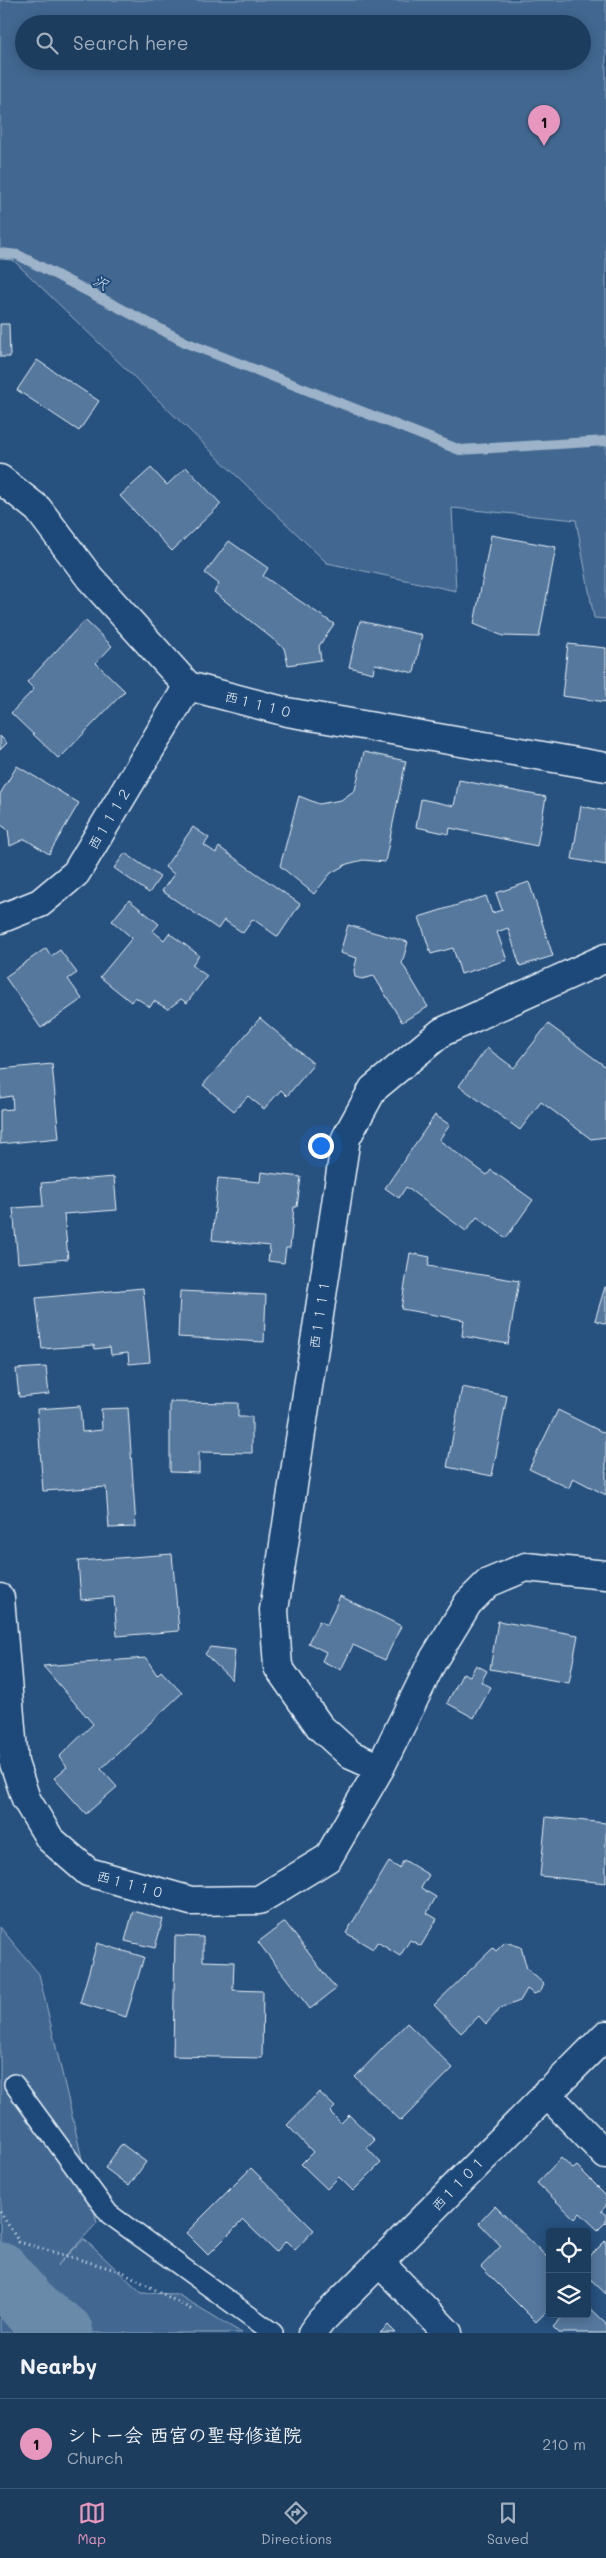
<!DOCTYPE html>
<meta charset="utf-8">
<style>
:root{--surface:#1d3d5f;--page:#2a4868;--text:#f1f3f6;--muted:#a0aebd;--line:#3b5674;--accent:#e797bd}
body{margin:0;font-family:Mali,"Klee One",sans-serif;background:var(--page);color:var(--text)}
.controls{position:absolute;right:15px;bottom:15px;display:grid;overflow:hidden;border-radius:5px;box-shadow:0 2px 12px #0003}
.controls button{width:45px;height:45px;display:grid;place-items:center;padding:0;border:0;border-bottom:1px solid var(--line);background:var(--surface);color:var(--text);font:25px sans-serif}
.you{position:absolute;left:320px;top:1145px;width:18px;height:18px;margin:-12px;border:4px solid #fff;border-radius:50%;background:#1a73e8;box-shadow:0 0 0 8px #1a73e833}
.badge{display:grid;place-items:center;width:32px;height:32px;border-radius:50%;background:var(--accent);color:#111;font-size:16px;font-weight:700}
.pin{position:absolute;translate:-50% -41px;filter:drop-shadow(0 1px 2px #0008)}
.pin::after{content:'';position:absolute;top:26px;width:18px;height:15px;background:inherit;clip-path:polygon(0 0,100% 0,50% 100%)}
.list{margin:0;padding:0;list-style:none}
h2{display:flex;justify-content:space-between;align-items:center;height:65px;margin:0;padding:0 20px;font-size:21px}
h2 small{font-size:16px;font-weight:400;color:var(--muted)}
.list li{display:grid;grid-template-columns:32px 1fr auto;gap:15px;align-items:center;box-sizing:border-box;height:90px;padding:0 20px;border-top:1px solid var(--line)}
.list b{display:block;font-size:19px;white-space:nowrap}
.list p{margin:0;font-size:16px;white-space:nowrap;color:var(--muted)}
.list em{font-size:16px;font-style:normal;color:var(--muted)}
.icon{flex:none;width:28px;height:28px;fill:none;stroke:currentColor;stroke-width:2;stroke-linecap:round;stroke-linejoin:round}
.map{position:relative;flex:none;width:606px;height:2333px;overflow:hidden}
.search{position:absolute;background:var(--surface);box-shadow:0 2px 12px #0003;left:15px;right:15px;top:15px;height:55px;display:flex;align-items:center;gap:12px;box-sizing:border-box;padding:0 18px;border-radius:28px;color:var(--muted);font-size:19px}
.sheet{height:155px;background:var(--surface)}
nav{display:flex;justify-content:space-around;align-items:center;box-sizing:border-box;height:70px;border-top:1px solid var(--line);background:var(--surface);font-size:14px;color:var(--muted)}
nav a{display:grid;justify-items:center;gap:2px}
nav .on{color:var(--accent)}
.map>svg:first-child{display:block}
.green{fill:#436891;stroke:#96acc4;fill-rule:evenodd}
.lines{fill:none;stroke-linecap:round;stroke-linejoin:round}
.stream{stroke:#9db3c9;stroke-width:10}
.river{stroke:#6b8aaa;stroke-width:59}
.building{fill:#57789d;stroke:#e8f1f8}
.lane-casing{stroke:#e8f1f8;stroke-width:22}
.street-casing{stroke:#e8f1f8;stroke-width:31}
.secondary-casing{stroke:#e8f1f8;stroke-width:31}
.path{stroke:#e8f1f8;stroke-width:3;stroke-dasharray:1 4;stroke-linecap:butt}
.lane{stroke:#1f4a7a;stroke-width:19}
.street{stroke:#1f4a7a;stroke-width:28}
.secondary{stroke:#1f4a7a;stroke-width:28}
.labels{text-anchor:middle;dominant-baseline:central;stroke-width:4;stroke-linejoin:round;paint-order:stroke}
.street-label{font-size:14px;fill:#e8f1f8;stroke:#1f4a7a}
.water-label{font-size:15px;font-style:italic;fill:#d5e2ec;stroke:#1f4a7a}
</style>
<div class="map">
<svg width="606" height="2333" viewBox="0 0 606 2333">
<rect width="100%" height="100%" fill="#27517f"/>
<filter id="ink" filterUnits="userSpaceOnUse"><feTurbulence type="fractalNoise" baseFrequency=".02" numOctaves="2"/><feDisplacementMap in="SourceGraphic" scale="10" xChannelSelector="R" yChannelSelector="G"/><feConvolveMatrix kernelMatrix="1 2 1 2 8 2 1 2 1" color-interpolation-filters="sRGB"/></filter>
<g filter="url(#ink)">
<!-- green -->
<g class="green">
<path d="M0 0H606V619L594 618 576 520 452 508 456 591 327 563 13 260 0 259ZM24 24H582V61H24Z"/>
<polygon points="0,1927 39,1974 97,2223 57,2266 84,2239 142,2293 177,2294 242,2333 0,2333 0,2319 8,2316 0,2317"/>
</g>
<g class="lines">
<!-- stream -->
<polyline class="stream" points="0,253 18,255 187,343 460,450 606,441"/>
<!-- river -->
<polyline class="river" points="0,2272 34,2312 64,2333"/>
</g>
<!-- building -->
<g class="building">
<polygon points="0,324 9,324 10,357 0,357"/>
<polygon points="37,360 99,401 79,431 17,390"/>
<polygon points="186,467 221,504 172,551 120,496 151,468 167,485"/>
<polygon points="491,535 556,547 539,637 503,636 474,624"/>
<polygon points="229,541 268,568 263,576 334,624 319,646 321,660 288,665 284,648 214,592 219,584 205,573"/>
<polygon points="85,620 112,646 96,663 125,691 59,759 11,713 34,689 27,682"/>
<polygon points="360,621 422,635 414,673 375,664 373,673 349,667"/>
<polygon points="568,644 606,648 606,702 562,696"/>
<polygon points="0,736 7,743 0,750"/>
<polygon points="364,752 406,761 385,862 363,860 347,864 331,873 314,894 280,866 299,796 319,804 341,800 355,790"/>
<polygon points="17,766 79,803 49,854 25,839 10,846 8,830 0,824 0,794"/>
<polygon points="459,780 546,797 537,846 450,828 449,834 416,827 421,799 454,806"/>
<polygon points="581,806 606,811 606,865 572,859"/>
<polygon points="193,827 209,838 204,845 216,853 219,847 300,904 278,937 253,919 243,933 224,920 218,929 162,891 174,874 165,867"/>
<polygon points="125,853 160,877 149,893 114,868"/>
<polygon points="529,882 553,956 520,966 508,928 497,932 507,960 461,974 453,948 431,954 419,917 486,896 492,913 502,910 496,893"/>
<polygon points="129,900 159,924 153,931 164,940 169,933 199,955 192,965 207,976 187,1003 181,999 168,1009 154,1001 150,1007 135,997 131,1002 100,977 132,938 112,921"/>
<polygon points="348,925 408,942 402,963 428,1007 402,1022 374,976 362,979 355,977 354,970 357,958 340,953"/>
<polygon points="46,948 51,956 60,950 77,973 68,979 82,999 41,1028 5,977"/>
<polygon points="260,1018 314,1064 287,1096 281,1090 264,1109 248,1096 234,1111 203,1085"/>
<polygon points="548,1024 606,1067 606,1137 591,1139 541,1102 520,1130 459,1086 487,1048 514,1068"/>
<polygon points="52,1064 59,1138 0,1144 0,1110 13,1109 12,1096 0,1098 0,1069"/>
<polygon points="435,1115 450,1125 439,1140 487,1175 491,1170 533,1200 506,1238 477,1217 466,1231 406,1187 399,1198 385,1188"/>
<polygon points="261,1172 301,1177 297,1207 294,1207 290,1248 286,1248 284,1263 268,1261 270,1246 212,1240 218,1178 260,1182"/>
<polygon points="114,1177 117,1210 64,1214 68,1259 18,1263 13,1208 43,1206 41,1183"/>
<polygon points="410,1253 430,1257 428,1266 519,1281 508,1344 462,1336 464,1320 401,1309"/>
<polygon points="605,1287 606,1287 606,1324 595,1320"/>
<polygon points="143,1288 150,1362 129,1364 128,1353 111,1355 110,1347 95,1349 94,1345 42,1349 36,1298"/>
<polygon points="180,1291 266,1295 264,1342 178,1337"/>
<polygon points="46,1367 49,1394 19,1397 16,1369"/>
<polygon points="462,1387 507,1396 492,1476 447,1467"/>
<polygon points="170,1402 238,1403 238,1417 252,1417 252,1453 199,1452 199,1473 170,1472"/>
<polygon points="80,1406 82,1432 102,1430 101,1409 128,1408 136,1527 109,1528 106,1487 43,1491 37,1409"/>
<polygon points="558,1410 606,1434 606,1495 573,1478 569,1488 529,1469"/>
<polygon points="172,1554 179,1631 117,1636 114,1597 81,1600 78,1561"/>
<polygon points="340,1596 401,1626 385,1660 353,1645 341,1670 322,1661 326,1652 308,1643 319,1621 327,1625"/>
<polygon points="498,1621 578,1635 569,1683 490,1669"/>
<polygon points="210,1647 235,1650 232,1680 205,1654"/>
<polygon points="146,1658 157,1675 161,1671 182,1693 101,1769 117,1787 86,1814 54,1778 67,1767 59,1757 93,1724 43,1666"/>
<polygon points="476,1665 487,1671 481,1682 491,1687 474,1718 447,1703 463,1673 470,1676"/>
<polygon points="546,1817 606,1823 606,1883 540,1876"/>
<polygon points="404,1860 429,1875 421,1888 436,1897 427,1913 437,1919 421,1946 410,1940 400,1956 377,1942 373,1949 346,1933 389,1862 399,1868"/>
<polygon points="133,1911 163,1919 155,1948 125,1941"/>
<polygon points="285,1922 336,1989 310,2009 258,1942"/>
<polygon points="175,1936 203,1937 203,1961 234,1962 233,1990 263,1991 262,2058 173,2056"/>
<polygon points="505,1942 521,1947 527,1969 544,1984 541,1991 534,1994 527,1989 520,2001 501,2008 486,2024 479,2016 461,2033 434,2005 493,1948 496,1951"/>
<polygon points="97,1943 144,1957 126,2017 80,2003"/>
<polygon points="407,2023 453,2068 401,2121 355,2077"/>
<polygon points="319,2092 335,2107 330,2112 341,2123 349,2115 375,2140 367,2148 381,2163 353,2191 339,2177 327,2189 301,2164 313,2152 287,2125"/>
<polygon points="122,2144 146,2162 129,2186 105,2168"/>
<polygon points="561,2158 573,2169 577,2166 606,2195 606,2206 601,2211 606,2215 606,2222 598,2230 580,2213 575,2219 537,2183"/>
<polygon points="251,2168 314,2230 295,2250 286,2241 276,2252 243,2220 208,2255 186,2233"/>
<polygon points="495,2206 550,2260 550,2308 536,2322 481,2267 501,2246 479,2223"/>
<polygon points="606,2240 606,2294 587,2276 587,2259"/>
<polygon points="587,2305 606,2323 606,2333 559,2333 553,2327 565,2314 587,2314"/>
<polygon points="388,2325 396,2333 380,2333"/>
</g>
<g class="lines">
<!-- lane casing -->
<g class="lane-casing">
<polyline id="lane" points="14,2084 109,2214 273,2333"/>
</g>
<!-- street casing -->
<g class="street-casing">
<g id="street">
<polyline points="0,479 38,509 90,578 188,686 287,712 606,767"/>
<polyline points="0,919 40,903 76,873 188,686"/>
<polyline points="0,1598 14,1763 26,1799 50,1839 88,1872 191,1901 259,1900 328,1858 380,1768 432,1662 468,1603 488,1583 526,1567 606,1575"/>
<polyline points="380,1768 351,1755 320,1727 278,1667 274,1610 346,1138 373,1089 442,1032 606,958"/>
<polyline points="546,2093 606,2155"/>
<polyline points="380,2263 448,2333"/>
</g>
</g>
<!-- secondary casing -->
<g class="secondary-casing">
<polyline id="secondary" points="312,2333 321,2321 606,2035"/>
</g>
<!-- path -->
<polyline class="path" points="0,2212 19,2242 123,2272 194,2311"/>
<!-- lane -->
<use href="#lane" class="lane"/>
<!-- street -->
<use href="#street" class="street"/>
<!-- secondary -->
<use href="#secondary" class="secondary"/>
</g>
</g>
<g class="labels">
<!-- street labels -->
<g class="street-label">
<text transform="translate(259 704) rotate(14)">西１１１０</text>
<text transform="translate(109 818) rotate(-59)">西１１１２</text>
<text transform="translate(319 1314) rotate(-81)">西１１１１</text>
<text transform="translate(131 1884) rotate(15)">西１１１０</text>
<text transform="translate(458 2183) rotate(-46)">西１１０１</text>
</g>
<!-- water labels -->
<g class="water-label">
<text transform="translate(101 282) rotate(28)">沢</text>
</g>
</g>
</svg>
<div class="controls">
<button><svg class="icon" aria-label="locate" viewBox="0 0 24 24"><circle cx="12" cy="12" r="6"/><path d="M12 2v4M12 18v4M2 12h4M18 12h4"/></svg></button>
<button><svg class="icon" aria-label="layers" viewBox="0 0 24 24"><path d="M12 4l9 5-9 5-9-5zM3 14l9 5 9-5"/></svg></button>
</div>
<div class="you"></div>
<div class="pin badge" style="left:544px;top:146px">1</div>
<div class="search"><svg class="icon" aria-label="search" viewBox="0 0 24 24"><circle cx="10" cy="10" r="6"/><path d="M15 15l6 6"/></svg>Search here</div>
</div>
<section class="sheet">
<h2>Nearby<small></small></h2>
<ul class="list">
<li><span class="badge">1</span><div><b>シトー会 西宮の聖母修道院</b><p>Church</p></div><em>210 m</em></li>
</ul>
</section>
<nav>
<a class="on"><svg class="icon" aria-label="map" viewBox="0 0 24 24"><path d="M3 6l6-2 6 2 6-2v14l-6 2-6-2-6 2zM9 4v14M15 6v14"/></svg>Map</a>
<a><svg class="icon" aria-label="directions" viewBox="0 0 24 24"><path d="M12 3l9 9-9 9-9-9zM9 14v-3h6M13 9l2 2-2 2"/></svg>Directions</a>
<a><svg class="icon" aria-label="saved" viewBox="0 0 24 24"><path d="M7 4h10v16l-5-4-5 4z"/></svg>Saved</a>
</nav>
